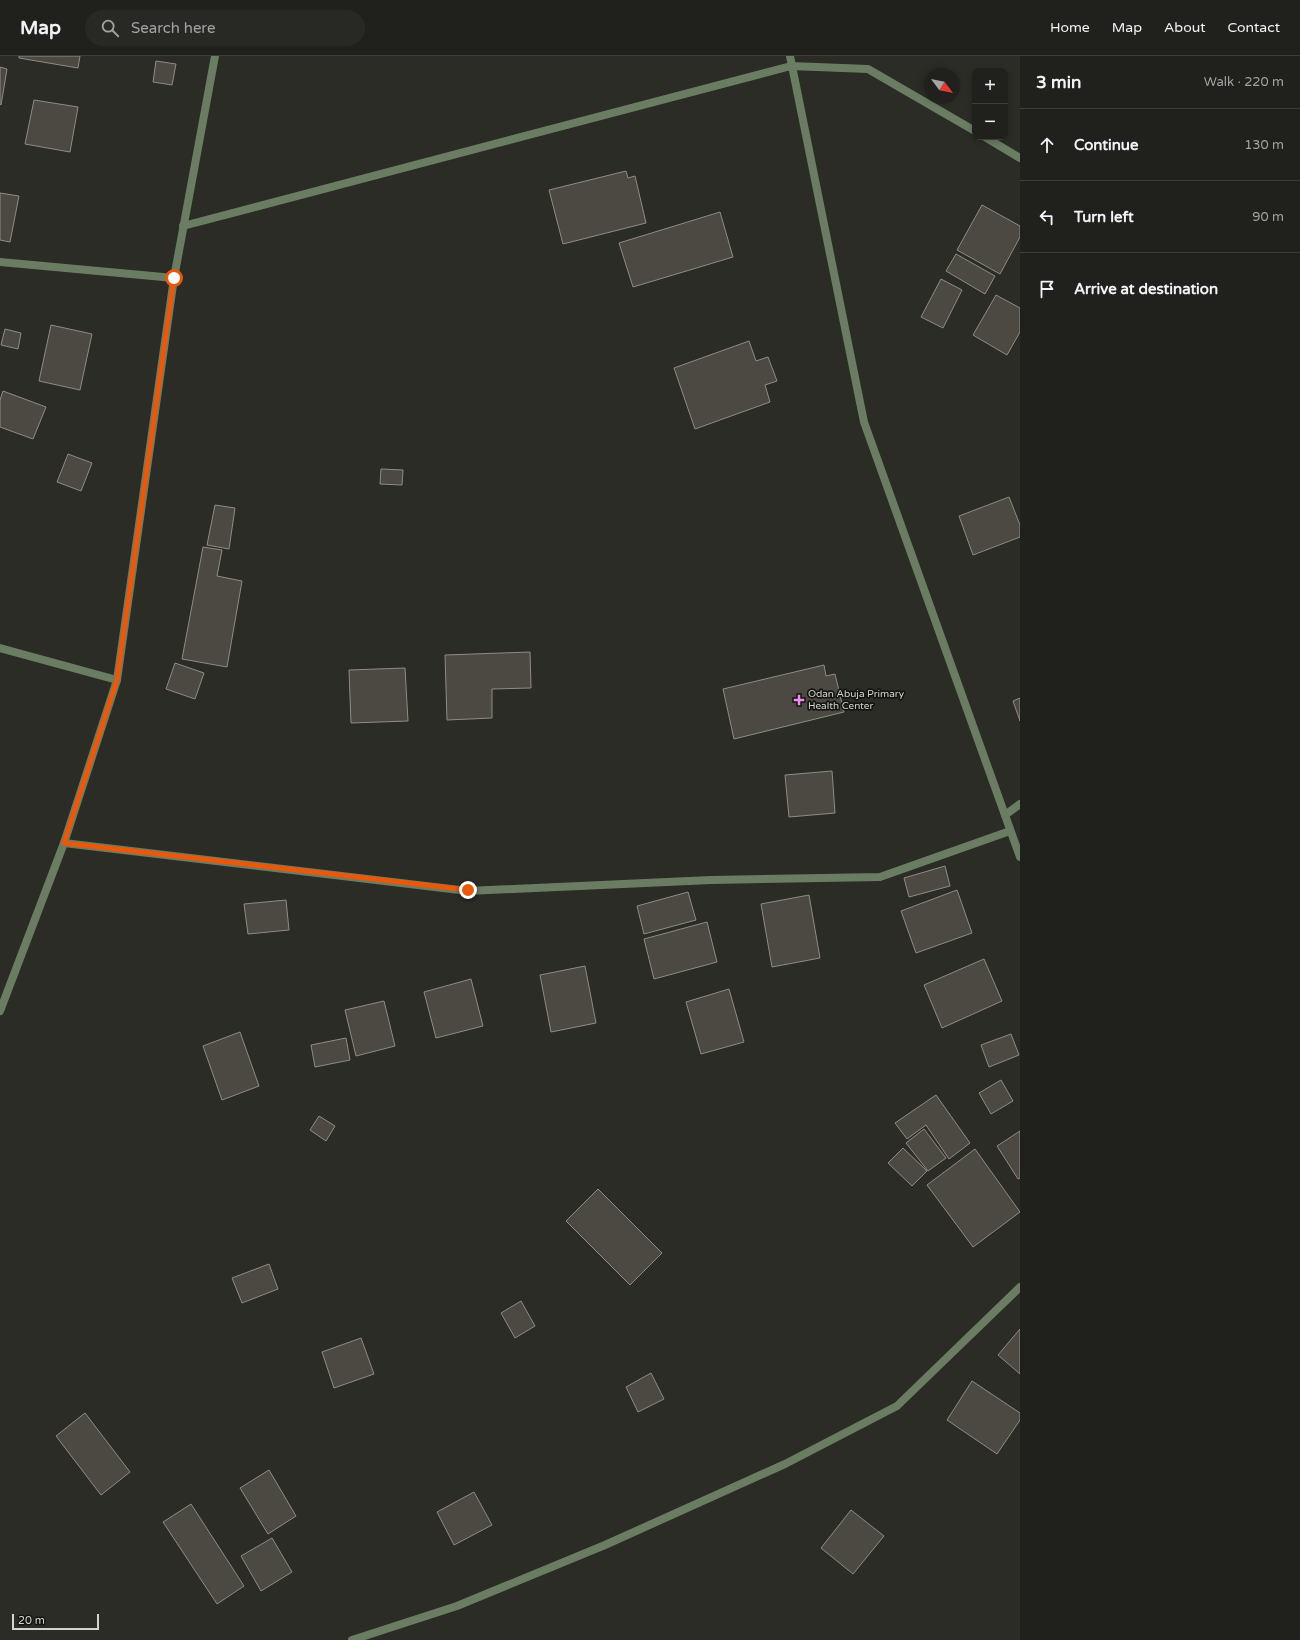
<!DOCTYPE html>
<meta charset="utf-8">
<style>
:root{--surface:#20211c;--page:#282925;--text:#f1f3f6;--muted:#a2a3a3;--line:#3d3e3b}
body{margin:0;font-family:"Varela Round",sans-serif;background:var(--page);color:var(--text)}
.controls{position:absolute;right:12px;top:12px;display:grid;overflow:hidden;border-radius:8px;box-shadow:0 2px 6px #0003}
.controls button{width:36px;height:36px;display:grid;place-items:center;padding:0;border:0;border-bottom:1px solid var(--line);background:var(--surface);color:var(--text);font:20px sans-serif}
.compass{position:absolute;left:924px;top:12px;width:36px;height:36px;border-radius:50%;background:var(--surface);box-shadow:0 2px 6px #0003;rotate:122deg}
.scale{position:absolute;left:12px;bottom:10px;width:87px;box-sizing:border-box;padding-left:4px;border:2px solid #d3d4cf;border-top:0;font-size:11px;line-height:14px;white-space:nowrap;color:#d3d4cf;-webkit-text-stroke:3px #141411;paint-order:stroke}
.stop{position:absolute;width:12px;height:12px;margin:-9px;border:3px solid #ea580c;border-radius:50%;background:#fff}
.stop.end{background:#ea580c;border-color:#fff;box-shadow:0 1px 4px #0008}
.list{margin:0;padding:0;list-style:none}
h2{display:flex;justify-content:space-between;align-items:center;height:52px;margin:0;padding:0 16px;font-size:17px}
h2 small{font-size:13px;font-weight:400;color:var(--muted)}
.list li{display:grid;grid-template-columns:26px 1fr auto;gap:12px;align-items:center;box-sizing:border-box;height:72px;padding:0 16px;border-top:1px solid var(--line)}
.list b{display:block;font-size:15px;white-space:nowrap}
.list em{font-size:13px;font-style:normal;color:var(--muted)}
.icon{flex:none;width:22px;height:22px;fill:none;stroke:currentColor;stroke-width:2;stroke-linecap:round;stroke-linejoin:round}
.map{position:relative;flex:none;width:1020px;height:1584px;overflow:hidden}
header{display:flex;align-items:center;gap:24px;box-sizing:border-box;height:56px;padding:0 20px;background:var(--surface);border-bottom:1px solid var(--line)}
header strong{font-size:19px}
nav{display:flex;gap:22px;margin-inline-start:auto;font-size:14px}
.search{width:280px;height:36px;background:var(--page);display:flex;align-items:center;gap:10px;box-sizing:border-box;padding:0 14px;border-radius:22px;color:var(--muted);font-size:15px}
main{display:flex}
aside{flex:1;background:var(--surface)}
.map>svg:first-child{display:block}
.building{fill:#4c4842;stroke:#908c85}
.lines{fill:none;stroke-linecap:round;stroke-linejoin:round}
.minor{stroke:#6a7d63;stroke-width:8}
.route{stroke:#ea580c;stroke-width:5}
.poi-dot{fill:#ef8bf6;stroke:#141411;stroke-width:1.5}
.labels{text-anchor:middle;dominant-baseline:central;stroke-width:3.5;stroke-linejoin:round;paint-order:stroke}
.poi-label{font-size:10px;fill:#d3d4cf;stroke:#141411;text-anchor:start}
</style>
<header>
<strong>Map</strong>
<div class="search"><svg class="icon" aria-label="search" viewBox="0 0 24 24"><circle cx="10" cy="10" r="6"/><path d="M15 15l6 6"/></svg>Search here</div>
<nav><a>Home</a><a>Map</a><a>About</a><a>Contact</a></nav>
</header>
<main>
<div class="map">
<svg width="1020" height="1584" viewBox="0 0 1020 1584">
<rect width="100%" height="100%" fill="#2b2c25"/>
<!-- building -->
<g class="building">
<polygon points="19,0 80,0 78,12 19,2"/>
<polygon points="156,5 176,8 172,29 153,26"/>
<polygon points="0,11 7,13 1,49 0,48"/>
<polygon points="34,44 78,51 70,96 25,88"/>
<polygon points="626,115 628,122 635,120 646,167 563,188 549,134"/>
<polygon points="0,137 19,140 10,186 0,184"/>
<polygon points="982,149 1020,170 1020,181 1000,218 957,194"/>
<polygon points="720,156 733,201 633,231 619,187"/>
<polygon points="956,198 995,220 985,238 946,215"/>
<polygon points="941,223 962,234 943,272 921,261"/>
<polygon points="996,239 1020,252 1020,276 1007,299 973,279"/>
<polygon points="51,269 92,278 80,334 39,325"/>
<polygon points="5,273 21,277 18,293 1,289"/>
<polygon points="749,285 756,305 768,301 777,325 765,329 770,346 695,373 674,312"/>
<polygon points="3,335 46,351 33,383 0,371 0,344"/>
<polygon points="68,398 92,407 81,435 57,426"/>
<polygon points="381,413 403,414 402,429 380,428"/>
<polygon points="1009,441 1020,469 1020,481 973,499 959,460"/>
<polygon points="215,449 235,452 229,493 207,489"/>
<polygon points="203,491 222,494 217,520 242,525 227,611 182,603"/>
<polygon points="530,596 531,632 492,633 492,662 447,664 445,599"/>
<polygon points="175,607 204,617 195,643 166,633"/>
<polygon points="824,609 826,620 835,618 844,656 734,683 723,633"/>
<polygon points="405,612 408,665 351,667 349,614"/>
<polygon points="1020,642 1020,665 1013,645"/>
<polygon points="832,715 835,757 789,761 785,719"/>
<polygon points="945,810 950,830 909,841 904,822"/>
<polygon points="957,834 972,877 916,897 901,855"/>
<polygon points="688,836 696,864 644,878 637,850"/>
<polygon points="809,839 820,902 772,911 761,848"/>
<polygon points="286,844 289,874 248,878 244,848"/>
<polygon points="707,866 717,906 654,923 644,883"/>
<polygon points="984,903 1002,945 942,972 924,929"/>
<polygon points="585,910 596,967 551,976 540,919"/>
<polygon points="471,923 483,970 436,982 424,936"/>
<polygon points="729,933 744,986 701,998 686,946"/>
<polygon points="384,945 395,990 356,1000 345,954"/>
<polygon points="240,976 259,1030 222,1044 203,990"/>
<polygon points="1011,978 1019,999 989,1011 981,989"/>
<polygon points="346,982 350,1004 315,1011 311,989"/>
<polygon points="1001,1024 1013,1045 991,1058 979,1037"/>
<polygon points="936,1039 970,1087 949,1103 926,1069 907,1083 895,1067"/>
<polygon points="319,1060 335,1070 326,1085 310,1074"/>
<polygon points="924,1073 946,1102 928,1115 906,1087"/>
<polygon points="1020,1075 1020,1122 1018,1123 997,1090"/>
<polygon points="903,1092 927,1115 912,1130 888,1107"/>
<polygon points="975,1093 1020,1156 973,1191 927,1129"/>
<polygon points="598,1133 662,1197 630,1229 566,1165"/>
<polygon points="269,1208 278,1233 242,1247 232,1222"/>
<polygon points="521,1245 535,1270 515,1282 501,1257"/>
<polygon points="1020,1273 1020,1318 998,1299"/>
<polygon points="361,1282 374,1318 334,1332 322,1296"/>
<polygon points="651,1317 664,1343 638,1356 626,1331"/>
<polygon points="972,1325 1020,1357 1020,1364 997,1398 947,1364"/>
<polygon points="85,1357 130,1416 101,1439 56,1380"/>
<polygon points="269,1414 296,1460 268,1478 240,1432"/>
<polygon points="474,1436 492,1469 454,1489 437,1456"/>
<polygon points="191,1448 244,1530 217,1548 163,1466"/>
<polygon points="851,1454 884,1480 853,1518 821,1492"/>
<polygon points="272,1482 292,1516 261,1535 241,1500"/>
</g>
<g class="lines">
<!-- minor -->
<g class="minor">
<polyline points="790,0 864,366 1020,801"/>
<polyline points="985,81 1020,102"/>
<polyline points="183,170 791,10 868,13 975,75"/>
<polyline points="0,206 174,222"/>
<polyline points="0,592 117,624"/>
<polyline points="1005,759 1020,748"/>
<polyline points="64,787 468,835 711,824 880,821 1010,775"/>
<polyline points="0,955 64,787 117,624 174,222 215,0"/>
<polyline points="352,1584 457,1550 605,1489 785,1408 897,1350 1020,1231"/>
</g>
</g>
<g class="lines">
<!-- route -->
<polyline class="route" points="174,222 117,624 64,787 468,834"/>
</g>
<!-- markers -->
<path class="poi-dot" d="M797 638h4v4h4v4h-4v4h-4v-4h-4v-4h4z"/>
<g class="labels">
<!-- poi labels -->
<g class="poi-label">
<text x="808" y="638">Odan Abuja Primary<tspan x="808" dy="12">Health Center</tspan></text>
</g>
</g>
</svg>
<div class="controls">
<button>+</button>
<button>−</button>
</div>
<svg class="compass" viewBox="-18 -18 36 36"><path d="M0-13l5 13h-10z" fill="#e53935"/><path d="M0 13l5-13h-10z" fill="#a2a3a3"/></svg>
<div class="scale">20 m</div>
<div class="stop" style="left:174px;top:222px"></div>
<div class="stop end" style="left:468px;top:834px"></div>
</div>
<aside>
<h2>3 min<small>Walk · 220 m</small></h2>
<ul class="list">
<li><svg class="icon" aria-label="ahead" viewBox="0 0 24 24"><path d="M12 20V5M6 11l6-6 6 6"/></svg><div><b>Continue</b></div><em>130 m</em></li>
<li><svg class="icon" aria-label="left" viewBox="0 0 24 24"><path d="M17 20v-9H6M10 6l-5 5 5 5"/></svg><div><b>Turn left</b></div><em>90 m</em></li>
<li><svg class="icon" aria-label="arrive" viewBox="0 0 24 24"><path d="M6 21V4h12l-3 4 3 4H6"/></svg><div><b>Arrive at destination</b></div></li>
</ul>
</aside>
</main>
